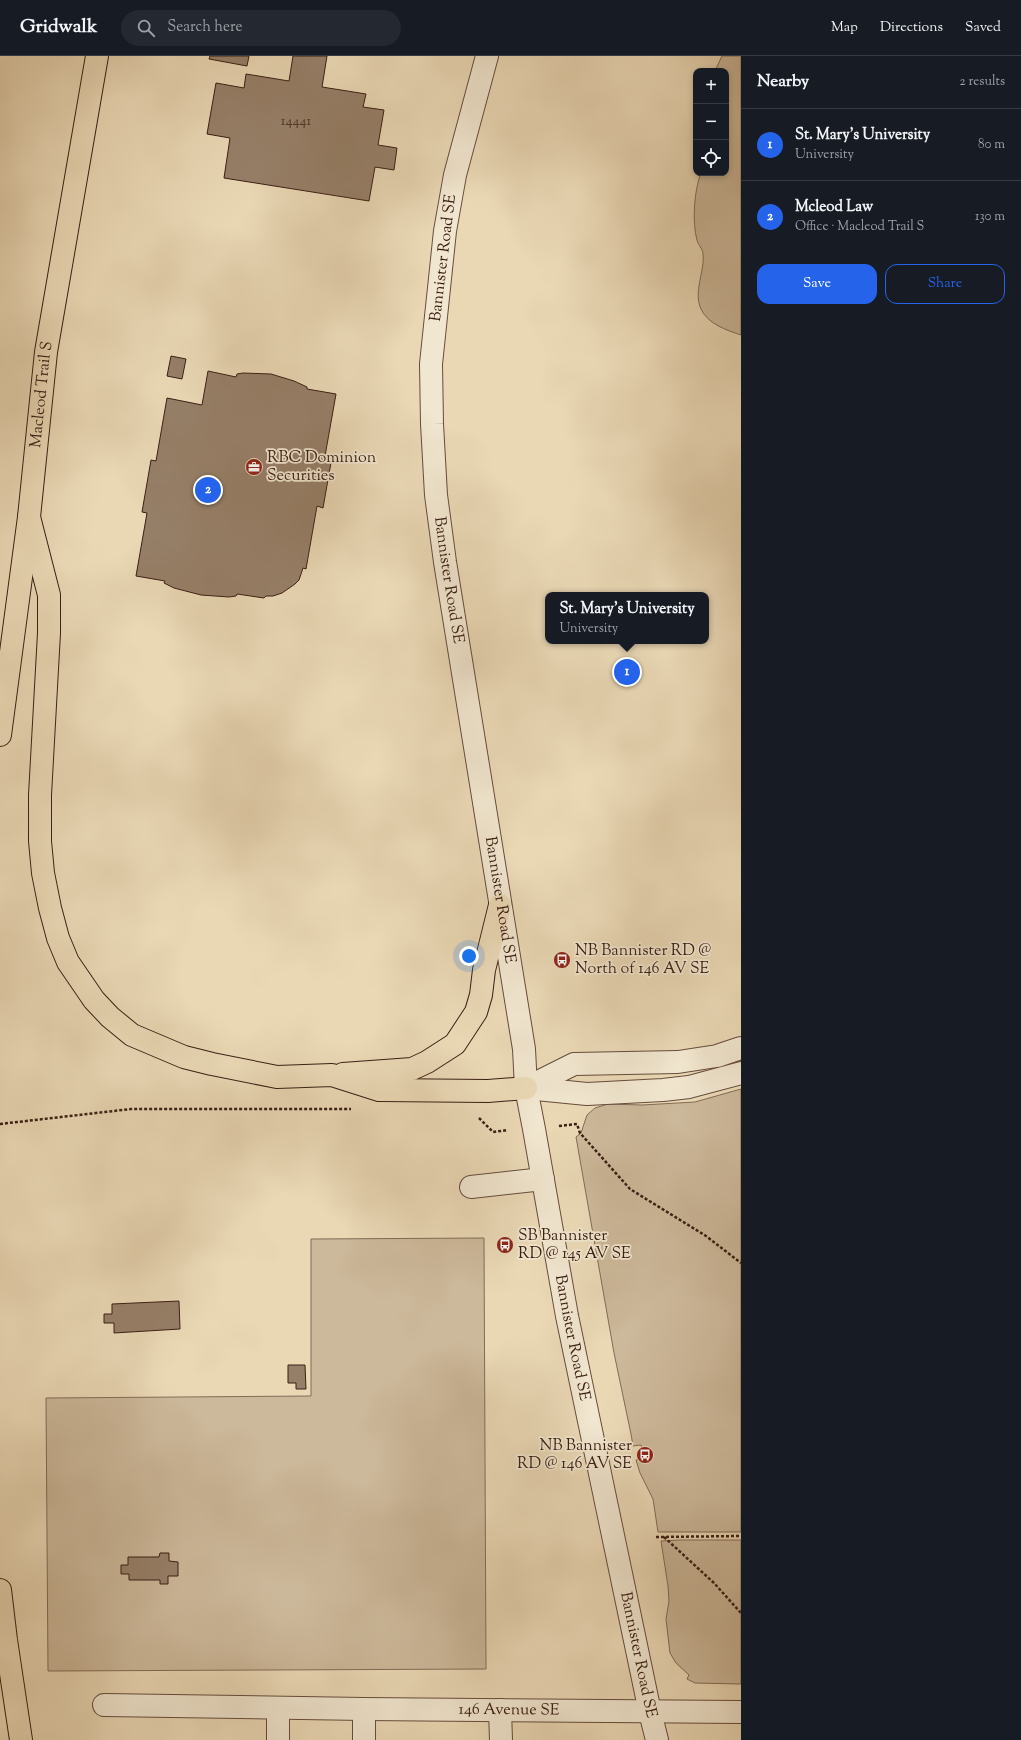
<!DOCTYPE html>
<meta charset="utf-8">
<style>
:root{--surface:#171b24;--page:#242831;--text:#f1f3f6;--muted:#9ea1a6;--line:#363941;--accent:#2563eb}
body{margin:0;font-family:"Sorts Mill Goudy",serif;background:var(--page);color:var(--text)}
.controls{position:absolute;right:12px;top:12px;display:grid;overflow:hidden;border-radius:8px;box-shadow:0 2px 6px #0003}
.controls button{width:36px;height:36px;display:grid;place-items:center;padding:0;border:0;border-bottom:1px solid var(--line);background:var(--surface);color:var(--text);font:20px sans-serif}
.you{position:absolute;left:469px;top:900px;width:14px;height:14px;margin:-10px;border:3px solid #fff;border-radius:50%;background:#1a73e8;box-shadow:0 0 0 6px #1a73e833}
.badge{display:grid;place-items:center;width:26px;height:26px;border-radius:50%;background:var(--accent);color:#fff;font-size:13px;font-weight:700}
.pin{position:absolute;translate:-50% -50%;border:2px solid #fff;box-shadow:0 1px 4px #0006}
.popup{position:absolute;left:545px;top:536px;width:164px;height:52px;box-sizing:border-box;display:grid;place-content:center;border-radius:8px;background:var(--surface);filter:drop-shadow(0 1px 3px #0005);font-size:13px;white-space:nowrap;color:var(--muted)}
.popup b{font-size:15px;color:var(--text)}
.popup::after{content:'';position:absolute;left:50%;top:100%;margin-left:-8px;border:8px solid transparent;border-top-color:var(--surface)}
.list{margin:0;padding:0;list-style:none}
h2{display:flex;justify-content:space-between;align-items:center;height:52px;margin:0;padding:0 16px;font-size:17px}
h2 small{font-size:13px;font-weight:400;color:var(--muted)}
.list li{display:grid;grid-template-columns:26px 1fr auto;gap:12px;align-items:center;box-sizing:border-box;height:72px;padding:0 16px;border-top:1px solid var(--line)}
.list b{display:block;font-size:15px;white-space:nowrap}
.list p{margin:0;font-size:13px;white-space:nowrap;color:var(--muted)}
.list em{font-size:13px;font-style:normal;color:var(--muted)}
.actions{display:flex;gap:8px;padding:12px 16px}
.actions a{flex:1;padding:9px 0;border:1px solid var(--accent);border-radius:12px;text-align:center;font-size:14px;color:var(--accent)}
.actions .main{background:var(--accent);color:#fff}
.icon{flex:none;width:22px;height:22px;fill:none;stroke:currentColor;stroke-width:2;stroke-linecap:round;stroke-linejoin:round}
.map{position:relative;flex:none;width:741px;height:1684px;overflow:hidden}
header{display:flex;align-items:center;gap:24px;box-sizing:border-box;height:56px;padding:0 20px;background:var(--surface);border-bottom:1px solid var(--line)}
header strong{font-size:19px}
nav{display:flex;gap:22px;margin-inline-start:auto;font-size:14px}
.search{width:280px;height:36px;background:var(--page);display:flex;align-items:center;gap:10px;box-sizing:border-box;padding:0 14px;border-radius:22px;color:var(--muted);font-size:15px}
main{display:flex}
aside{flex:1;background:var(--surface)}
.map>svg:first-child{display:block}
.green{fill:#ccb89a;stroke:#836b57}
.building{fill:#967f68;stroke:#3a1e14}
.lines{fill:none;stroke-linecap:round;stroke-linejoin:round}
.minor-casing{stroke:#664c3c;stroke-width:24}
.highway-casing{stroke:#3a1e14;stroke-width:24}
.path{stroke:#3a1e14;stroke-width:2.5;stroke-dasharray:3 2;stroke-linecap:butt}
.minor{stroke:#f1e6cf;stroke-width:22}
.highway{stroke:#ead8b5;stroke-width:22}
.labels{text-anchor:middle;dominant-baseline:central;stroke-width:3.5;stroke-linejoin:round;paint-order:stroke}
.number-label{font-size:14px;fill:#513629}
.street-label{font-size:16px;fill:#3a1e14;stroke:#f1e6cf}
.poi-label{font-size:16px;fill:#3a1e14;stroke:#f1e6cf;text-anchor:start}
</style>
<header>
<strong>Gridwalk</strong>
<div class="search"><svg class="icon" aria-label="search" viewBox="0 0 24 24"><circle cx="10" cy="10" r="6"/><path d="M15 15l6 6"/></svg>Search here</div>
<nav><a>Map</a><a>Directions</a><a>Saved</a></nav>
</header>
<main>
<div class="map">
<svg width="741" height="1684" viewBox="0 0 741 1684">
<rect width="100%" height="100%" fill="#ead8b5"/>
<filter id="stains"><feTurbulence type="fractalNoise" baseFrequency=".005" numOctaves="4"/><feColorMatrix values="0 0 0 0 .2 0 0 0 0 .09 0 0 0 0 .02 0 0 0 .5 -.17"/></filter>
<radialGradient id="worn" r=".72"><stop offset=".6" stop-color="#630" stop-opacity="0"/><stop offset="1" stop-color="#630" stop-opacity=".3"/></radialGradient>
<!-- green -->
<g class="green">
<path d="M722 0H741V279C726 274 708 268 701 253 693 236 705 215 703 198 703 193 698 189 697 184 692 167 694 134 701 117H726V15H715Z"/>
<polygon points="741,1033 741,1476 658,1476 653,1443 640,1417 636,1404 644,1402 641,1389 633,1390 631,1378 614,1297 576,1081 581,1077 587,1059 595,1052 608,1048 642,1049 695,1046"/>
<polygon points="484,1182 486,1613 48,1615 46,1342 311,1340 311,1183"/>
<polygon points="679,1484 741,1484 741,1628 695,1627 687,1623 689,1619 676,1607 670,1597 666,1563 669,1545 668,1530 661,1485"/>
</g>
<!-- building -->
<g class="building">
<polygon points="210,0 249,0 247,10 209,3"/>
<polygon points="293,0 327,0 322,31 366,38 363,51 384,54 378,89 397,92 394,114 375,111 369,145 224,122 230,82 207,78 216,27 244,32 246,18 289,25"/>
<polygon points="171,300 186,303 182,323 167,320"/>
<polygon points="208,315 236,321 237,318 243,317 271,318 294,325 307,331 307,333 336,338 325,400 332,401 323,452 317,450 306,513 303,512 299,524 295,528 282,537 273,540 266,540 264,542 237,538 236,540 229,541 201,539 174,532 164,527 165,525 136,520 147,457 142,456 151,404 156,405 167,342 202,349"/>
<polygon points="179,1245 180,1273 114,1277 114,1267 104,1267 104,1258 112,1258 112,1248"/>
<polygon points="288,1309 305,1309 306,1333 296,1333 296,1327 288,1327"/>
<polygon points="160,1497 169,1497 169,1505 178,1506 178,1520 168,1520 168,1528 160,1528 160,1524 129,1524 129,1518 121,1518 121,1509 128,1509 128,1501 159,1501"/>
</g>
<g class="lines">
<!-- minor casing -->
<g class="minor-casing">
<g id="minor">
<path id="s1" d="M487 0 455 119 445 175 431 308 432 368 436 439 445 506 524 993 526 1032 534 1073 567 1260 650 1656 657 1684"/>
<polyline points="526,1032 574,1008 678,1006 717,1000 741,992"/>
<polyline points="526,1032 587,1038 663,1034 689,1031 741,1017"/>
<polyline points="471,1131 543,1123"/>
<path id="s2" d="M104 1649 364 1653 741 1656"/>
<polyline points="278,1652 278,1684"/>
<polyline points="364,1653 364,1684"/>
<polyline points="500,1654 501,1684"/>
</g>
</g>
<!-- highway casing -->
<g class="highway-casing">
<g id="highway">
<polyline points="29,461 49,539 49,577 40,739 40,785 43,817 50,852 58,882 68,906 94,944 110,961 132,979 184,1001 212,1008 277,1021 332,1019 379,1034 488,1035 526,1032"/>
<path id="s3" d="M0 679 29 461 46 296 97 0"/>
<polyline points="343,1018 412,1013 427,1006 455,988 476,956 481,939 484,914 500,849"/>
<polyline points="0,1534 6,1584 21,1684"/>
</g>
</g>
<!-- path -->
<g class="path">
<polyline points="479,1062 493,1076 508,1074"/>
<polyline points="0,1068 131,1053 351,1053"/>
<polyline points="559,1070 577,1068 580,1077 630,1133 706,1180 741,1207"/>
<polyline points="656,1481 741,1480"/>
<polyline points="664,1481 714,1527 741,1557"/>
</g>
<!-- minor -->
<use href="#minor" class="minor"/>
<!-- highway -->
<use href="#highway" class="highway"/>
</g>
<!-- icons -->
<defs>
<g id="office-disc" transform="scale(0.9)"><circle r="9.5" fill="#8f2418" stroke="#f1e6cf"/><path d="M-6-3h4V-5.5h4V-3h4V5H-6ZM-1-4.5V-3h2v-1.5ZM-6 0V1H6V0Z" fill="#fff"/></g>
<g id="bus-disc" transform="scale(0.9)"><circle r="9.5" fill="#8f2418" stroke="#f1e6cf"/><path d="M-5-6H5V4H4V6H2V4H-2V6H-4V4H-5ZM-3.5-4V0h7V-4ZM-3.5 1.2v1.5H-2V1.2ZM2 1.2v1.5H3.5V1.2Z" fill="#fff"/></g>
</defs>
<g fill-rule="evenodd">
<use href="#office-disc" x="254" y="411"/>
<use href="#bus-disc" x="562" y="904"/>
<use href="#bus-disc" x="505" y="1189"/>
<use href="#bus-disc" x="645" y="1399"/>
</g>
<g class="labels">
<!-- number labels -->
<g class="number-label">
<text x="296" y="66">14441</text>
</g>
<!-- street labels -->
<g class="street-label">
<text transform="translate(444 202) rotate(-83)">Bannister Road SE</text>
<text stroke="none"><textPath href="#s3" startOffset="343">Macleod Trail S</textPath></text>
<text stroke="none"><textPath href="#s1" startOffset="531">Bannister Road SE</textPath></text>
<text stroke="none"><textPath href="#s1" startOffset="855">Bannister Road SE</textPath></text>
<text stroke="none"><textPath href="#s1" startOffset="1299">Bannister Road SE</textPath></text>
<text stroke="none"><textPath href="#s1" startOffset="1623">Bannister Road SE</textPath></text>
<text stroke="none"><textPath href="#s2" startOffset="405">146 Avenue SE</textPath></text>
</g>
<!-- poi labels -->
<g class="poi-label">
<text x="267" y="402">RBC Dominion<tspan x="267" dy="18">Securities</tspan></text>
<text x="575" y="895">NB Bannister RD @<tspan x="575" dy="18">North of 146 AV SE</tspan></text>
<text x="518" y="1180">SB Bannister<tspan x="518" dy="18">RD @ 145 AV SE</tspan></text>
<text x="632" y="1390" text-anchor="end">NB Bannister<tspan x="632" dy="18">RD @ 146 AV SE</tspan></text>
</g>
</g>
<rect width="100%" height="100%" filter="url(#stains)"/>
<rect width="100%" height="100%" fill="url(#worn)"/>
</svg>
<div class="controls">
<button>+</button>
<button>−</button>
<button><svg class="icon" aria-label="locate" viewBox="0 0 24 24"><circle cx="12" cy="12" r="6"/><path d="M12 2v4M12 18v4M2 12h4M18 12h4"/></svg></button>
</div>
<div class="you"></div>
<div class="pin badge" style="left:627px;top:616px">1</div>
<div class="popup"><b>St. Mary's University</b>University</div>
<div class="pin badge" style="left:208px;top:434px">2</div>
</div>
<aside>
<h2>Nearby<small>2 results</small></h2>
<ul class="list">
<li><span class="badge">1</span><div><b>St. Mary's University</b><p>University</p></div><em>80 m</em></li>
<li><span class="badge">2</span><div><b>Mcleod Law</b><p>Office · Macleod Trail S</p></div><em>130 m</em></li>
</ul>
<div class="actions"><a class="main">Save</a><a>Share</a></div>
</aside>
</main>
